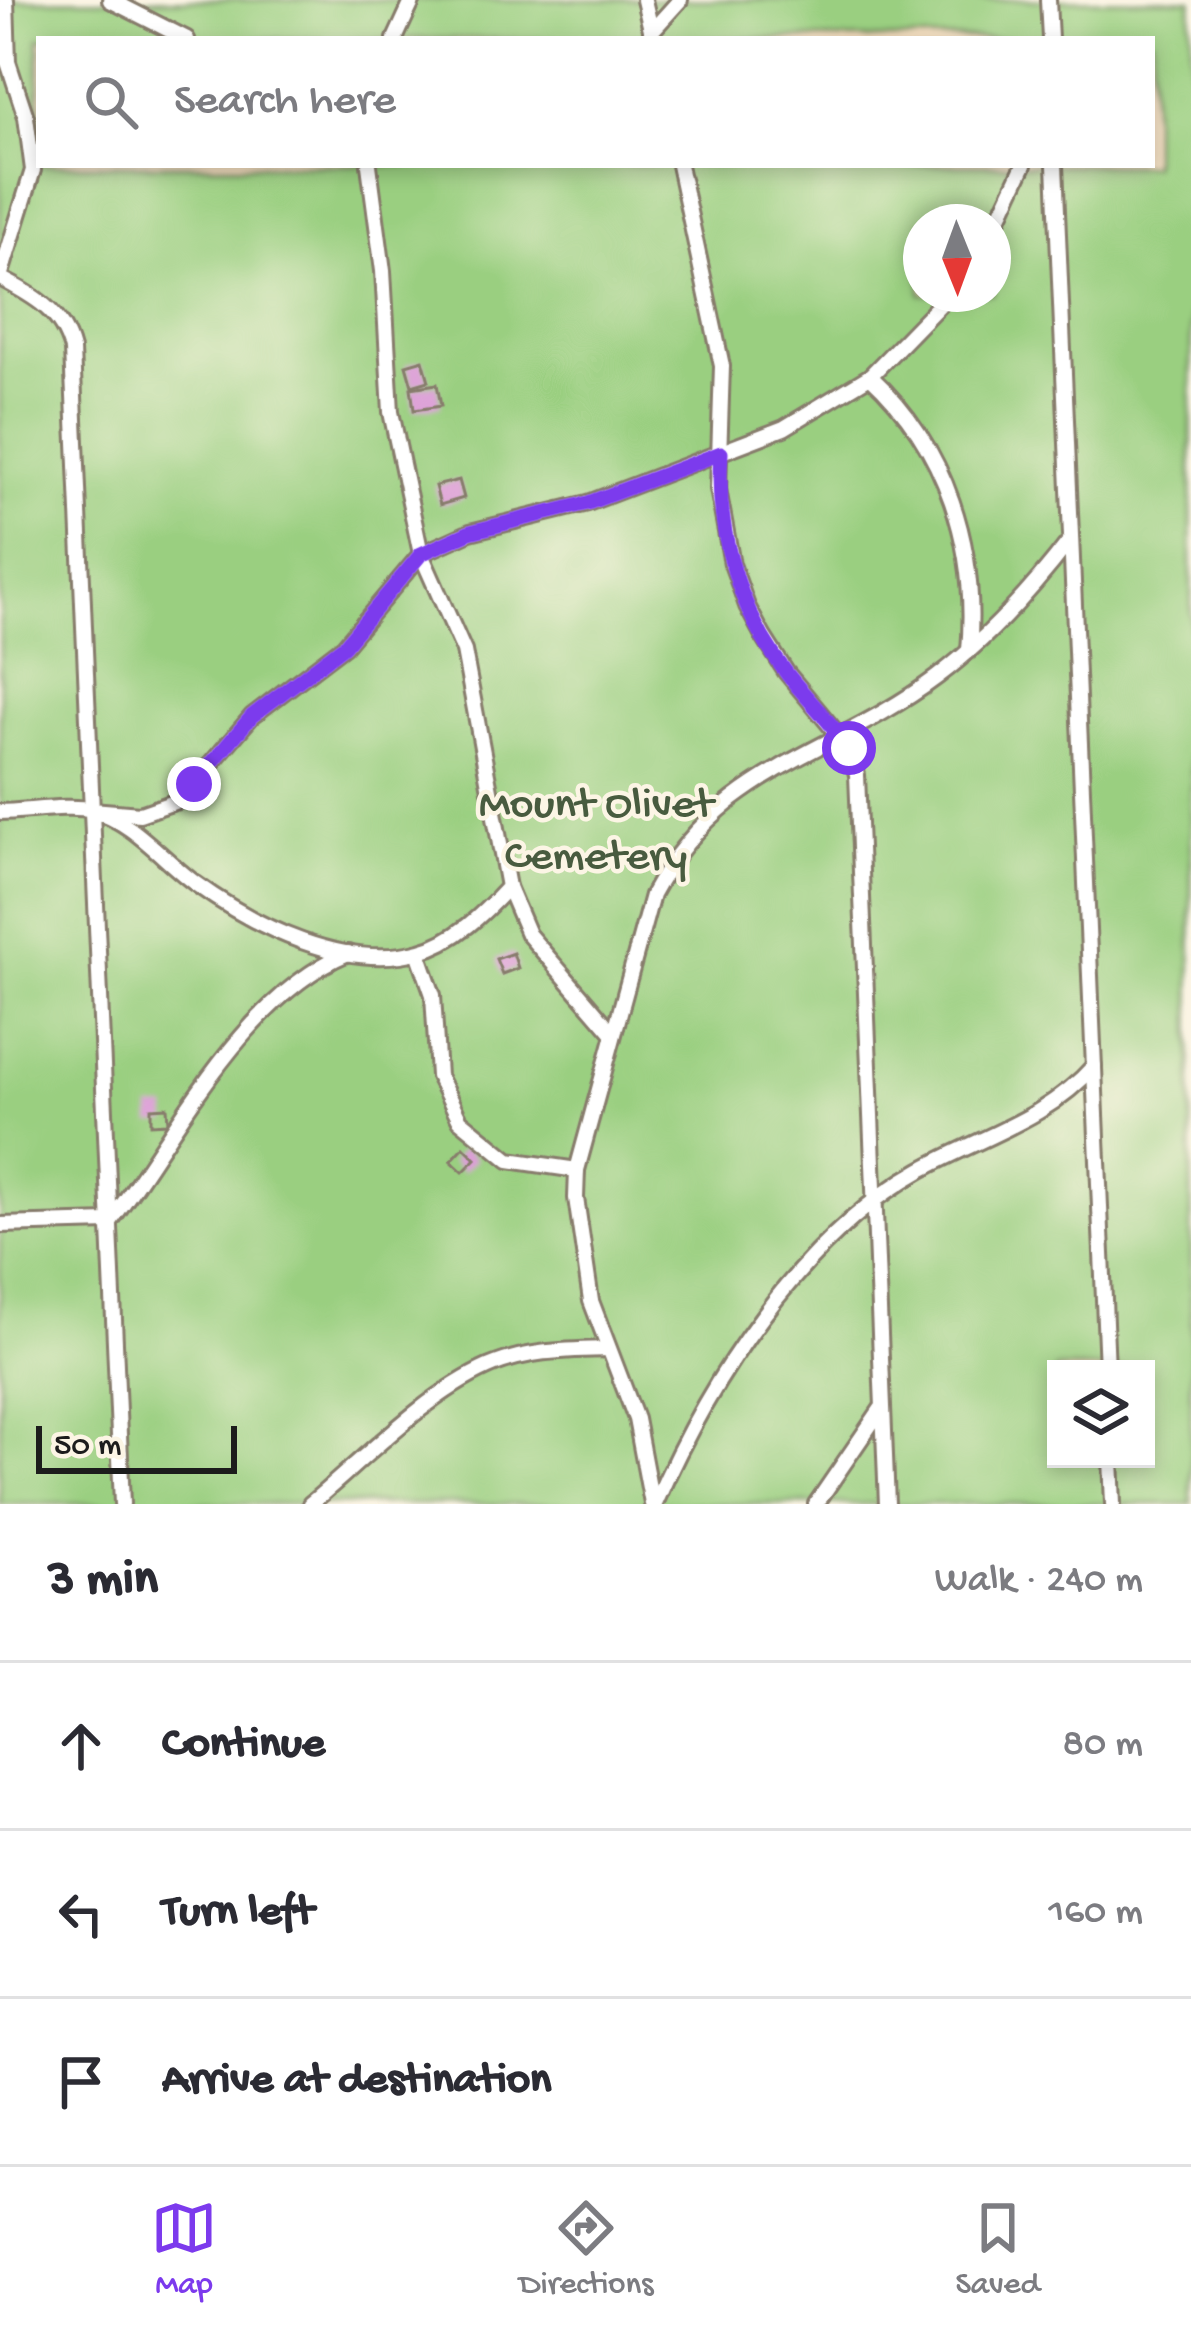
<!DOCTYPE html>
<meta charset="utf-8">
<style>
:root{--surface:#fff;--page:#f2f2f3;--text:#2b2b33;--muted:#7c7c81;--line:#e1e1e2;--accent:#7c3aed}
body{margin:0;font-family:"Gochi Hand",sans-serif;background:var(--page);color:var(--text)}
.controls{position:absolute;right:36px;bottom:36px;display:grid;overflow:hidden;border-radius:0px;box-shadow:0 6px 18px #0003}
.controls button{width:108px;height:108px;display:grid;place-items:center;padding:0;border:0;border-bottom:3px solid var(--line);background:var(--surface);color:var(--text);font:60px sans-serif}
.compass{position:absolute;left:903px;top:204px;width:108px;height:108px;border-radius:50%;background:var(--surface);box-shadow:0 6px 18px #0003;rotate:179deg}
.scale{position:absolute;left:36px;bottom:30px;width:201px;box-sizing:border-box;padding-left:12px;border:6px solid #1c1c1c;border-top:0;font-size:33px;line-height:42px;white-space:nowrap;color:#1c1c1c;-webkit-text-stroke:9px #fcf5e5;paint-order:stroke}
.stop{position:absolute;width:36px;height:36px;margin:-27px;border:9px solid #7c3aed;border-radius:50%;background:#fff}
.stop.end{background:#7c3aed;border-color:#fff;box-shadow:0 3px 12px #0008}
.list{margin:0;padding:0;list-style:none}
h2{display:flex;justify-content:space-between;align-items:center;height:156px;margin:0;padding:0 48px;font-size:51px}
h2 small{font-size:39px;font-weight:400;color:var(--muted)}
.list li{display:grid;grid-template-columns:78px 1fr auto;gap:36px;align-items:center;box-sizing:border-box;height:168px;padding:0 48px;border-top:3px solid var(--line)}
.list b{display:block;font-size:45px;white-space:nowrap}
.list em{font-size:39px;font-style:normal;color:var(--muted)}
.icon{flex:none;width:66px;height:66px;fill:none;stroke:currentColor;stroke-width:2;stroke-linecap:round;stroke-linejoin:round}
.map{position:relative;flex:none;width:1191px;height:1504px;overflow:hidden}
.search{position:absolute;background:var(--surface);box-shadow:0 6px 18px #0003;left:36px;right:36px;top:36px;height:132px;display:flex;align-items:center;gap:30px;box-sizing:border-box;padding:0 42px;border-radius:0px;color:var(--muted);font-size:45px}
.sheet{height:660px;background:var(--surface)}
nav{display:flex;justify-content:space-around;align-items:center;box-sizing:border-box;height:168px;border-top:3px solid var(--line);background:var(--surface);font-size:33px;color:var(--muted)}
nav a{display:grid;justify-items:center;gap:6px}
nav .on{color:var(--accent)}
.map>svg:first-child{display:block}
.green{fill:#9acf80;stroke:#5b764e;stroke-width:3;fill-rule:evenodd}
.building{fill:#dc9fd7}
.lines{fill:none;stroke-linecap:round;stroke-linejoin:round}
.service-casing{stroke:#877c6c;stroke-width:20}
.service{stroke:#fff;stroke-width:14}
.route{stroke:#7c3aed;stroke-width:15}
.labels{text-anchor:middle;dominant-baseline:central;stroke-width:9;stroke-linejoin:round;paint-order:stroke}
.park-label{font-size:45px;fill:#485b3f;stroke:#fcf5e5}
</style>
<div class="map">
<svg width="1191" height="1504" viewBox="0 0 1191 1504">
<rect width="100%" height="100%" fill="#fcf5e5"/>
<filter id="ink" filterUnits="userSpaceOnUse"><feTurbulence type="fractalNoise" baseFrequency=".00833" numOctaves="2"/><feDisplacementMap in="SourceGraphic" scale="24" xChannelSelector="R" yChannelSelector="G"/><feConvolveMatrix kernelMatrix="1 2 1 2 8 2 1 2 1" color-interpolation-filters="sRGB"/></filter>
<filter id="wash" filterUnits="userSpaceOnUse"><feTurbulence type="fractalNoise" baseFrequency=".004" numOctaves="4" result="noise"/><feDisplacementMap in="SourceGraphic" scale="48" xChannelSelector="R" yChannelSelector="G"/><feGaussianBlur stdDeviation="2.7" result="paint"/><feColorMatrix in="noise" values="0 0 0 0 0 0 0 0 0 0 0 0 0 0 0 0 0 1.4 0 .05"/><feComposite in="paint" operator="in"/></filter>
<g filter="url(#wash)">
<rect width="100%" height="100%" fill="#f2dbbc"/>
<!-- green -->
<path class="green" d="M0 0H1191V1504H0ZM39 39H1152V165H39ZM921 222H993V294H921ZM1056 1369H1146V1459H1056Z"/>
<g id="blocks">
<!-- building -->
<g class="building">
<polygon points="423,360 429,381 412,386 406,365"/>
<polygon points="437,384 441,406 414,410 411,388"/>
<polygon points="459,480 464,498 440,505 435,486"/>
<polygon points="513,953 518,968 502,974 496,959"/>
<polygon points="167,1107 168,1123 151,1124 151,1108"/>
<polygon points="464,1147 476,1159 463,1172 451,1161"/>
</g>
</g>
</g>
<g filter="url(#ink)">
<use href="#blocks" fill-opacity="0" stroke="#877c6c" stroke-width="3"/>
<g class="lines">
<!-- service casing -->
<g class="service-casing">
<g id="service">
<polyline points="110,0 187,39"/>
<polyline points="644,0 652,34"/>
<polyline points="1048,0 1050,39"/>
<polyline points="651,32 680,0"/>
<polyline points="395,39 413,0"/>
<polyline points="369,165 383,271 391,412 421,554 464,651 508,887 528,934 613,1033"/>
<polyline points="679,165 722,366 718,489 732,564 747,606 763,636 786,672 849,748 857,775 887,1504"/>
<polyline points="1055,165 1107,1369"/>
<polyline points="993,231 1024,165"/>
<polyline points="0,277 33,170 26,117 8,62 6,0"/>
<path d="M0 278C34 296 62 311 72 350L122 1504"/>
<path d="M870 376C947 447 978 548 969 651"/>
<polyline points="92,810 140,814 180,800 252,716 344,646 421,554 470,532 588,503 784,428 870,376 950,294"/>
<path d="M0 812C25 812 70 804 92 810 132 820 165 862 196 884 254 926 346 972 420 951 455 942 484 913 508 887"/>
<polyline points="418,952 433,995 438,1076 460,1120 509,1160 577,1170"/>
<path d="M0 1225 110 1222C176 1133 243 997 348 953"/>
<polyline points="1111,1459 1113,1504"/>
<path d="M310 1504C363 1460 425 1395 488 1367 526 1350 568 1350 608 1349"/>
<path d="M652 1504 636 1419 591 1301 576 1198 577 1170 652 895C721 766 830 757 937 677 989 638 1032 590 1071 539"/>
<path d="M655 1504C709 1380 801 1237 921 1170 982 1136 1046 1120 1094 1066"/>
<polyline points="816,1504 881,1409"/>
</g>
</g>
<!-- service -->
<use href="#service" class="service"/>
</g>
</g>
<g class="lines" filter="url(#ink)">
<!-- route -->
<path class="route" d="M194 784 252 716 344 646 421 554 470 532 588 503 721 453C715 531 739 613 788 675 808 700 831 722 849 748"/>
</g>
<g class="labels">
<!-- park labels -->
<g class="park-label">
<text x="596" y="806">Mount Olivet<tspan x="596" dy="52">Cemetery</tspan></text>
</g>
</g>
</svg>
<div class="controls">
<button><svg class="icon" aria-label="layers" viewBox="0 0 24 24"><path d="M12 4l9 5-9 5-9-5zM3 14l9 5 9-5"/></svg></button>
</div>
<svg class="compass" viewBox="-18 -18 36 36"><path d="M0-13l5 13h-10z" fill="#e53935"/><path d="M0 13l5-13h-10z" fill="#7c7c81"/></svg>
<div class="scale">50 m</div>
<div class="stop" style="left:849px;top:748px"></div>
<div class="stop end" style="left:194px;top:784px"></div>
<div class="search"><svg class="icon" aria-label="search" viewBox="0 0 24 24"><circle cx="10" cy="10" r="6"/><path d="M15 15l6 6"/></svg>Search here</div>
</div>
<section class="sheet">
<h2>3 min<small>Walk · 240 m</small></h2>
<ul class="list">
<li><svg class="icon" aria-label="ahead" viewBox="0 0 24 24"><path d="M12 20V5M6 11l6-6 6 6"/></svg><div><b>Continue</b></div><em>80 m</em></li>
<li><svg class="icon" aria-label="left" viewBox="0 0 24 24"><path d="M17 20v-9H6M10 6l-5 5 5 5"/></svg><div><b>Turn left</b></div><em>160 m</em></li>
<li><svg class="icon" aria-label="arrive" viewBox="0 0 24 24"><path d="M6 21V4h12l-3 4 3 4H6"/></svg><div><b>Arrive at destination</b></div></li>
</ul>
</section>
<nav>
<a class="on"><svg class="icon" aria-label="map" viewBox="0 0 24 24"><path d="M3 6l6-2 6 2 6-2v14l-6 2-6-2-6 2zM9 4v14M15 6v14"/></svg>Map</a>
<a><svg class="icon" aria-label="directions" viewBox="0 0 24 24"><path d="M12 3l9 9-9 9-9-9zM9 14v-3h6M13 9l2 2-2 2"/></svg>Directions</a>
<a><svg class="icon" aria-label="saved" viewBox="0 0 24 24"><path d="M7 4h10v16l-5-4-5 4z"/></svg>Saved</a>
</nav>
